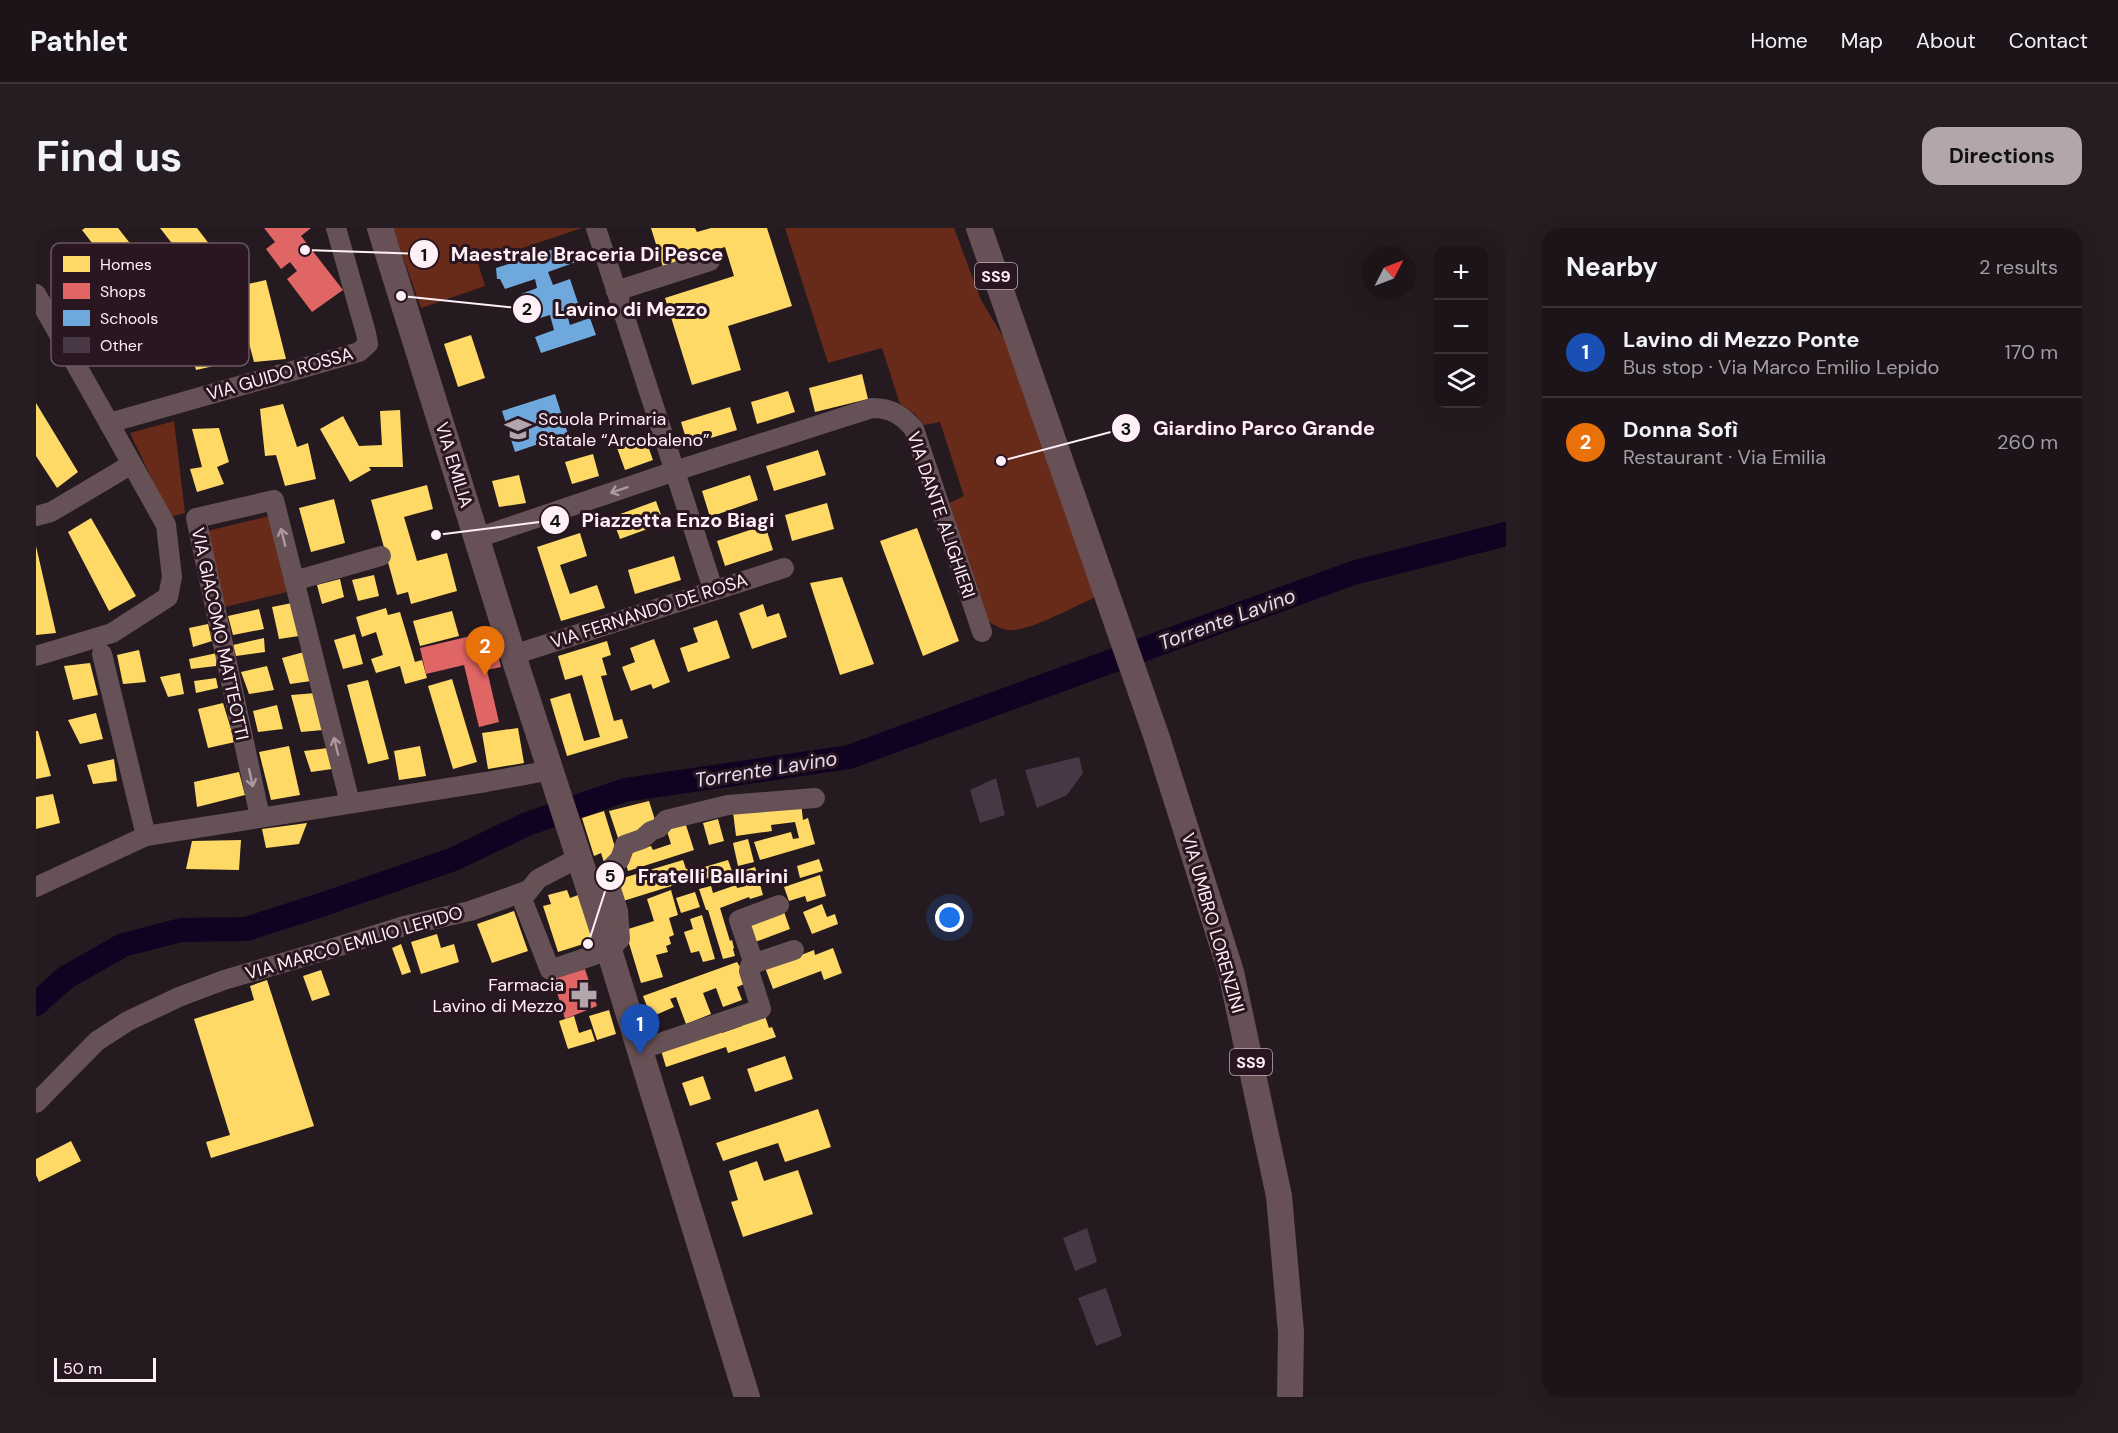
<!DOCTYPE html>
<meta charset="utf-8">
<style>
:root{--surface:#1c1418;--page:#251d21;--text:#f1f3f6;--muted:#a09ea2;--line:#3a3337;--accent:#b2a5ab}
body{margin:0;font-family:"DM Sans",sans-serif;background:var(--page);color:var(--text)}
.controls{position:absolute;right:18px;top:18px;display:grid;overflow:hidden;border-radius:12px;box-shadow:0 6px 24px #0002}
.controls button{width:54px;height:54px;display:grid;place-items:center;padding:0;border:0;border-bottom:2px solid var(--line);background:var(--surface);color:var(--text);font:30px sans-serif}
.compass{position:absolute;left:1326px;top:18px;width:54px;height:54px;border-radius:50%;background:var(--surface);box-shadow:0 6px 24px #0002;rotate:48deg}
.scale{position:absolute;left:18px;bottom:15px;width:102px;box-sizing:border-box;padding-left:6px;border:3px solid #fef0f6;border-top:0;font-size:16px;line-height:21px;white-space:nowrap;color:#fef0f6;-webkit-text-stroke:4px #291620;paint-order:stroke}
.you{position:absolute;left:914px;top:690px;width:21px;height:21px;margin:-15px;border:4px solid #fff;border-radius:50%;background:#1a73e8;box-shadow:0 0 0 9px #1a73e833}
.badge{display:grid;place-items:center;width:39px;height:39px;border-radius:50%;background:var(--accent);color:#fff;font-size:20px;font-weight:700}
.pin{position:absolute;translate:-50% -50px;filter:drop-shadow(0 2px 3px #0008)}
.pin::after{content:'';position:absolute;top:32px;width:21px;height:18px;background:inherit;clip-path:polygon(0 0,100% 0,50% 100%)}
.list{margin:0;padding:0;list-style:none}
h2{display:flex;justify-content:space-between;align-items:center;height:78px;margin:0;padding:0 24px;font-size:26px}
h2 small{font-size:20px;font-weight:400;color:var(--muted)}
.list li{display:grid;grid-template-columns:39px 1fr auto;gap:18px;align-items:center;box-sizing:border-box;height:90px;padding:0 24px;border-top:2px solid var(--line)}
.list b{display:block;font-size:22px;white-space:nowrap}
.list p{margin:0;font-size:20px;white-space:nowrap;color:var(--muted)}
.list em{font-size:20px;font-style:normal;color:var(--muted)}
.icon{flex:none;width:33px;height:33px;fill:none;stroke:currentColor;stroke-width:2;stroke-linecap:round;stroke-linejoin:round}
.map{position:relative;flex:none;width:1470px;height:1169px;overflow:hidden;border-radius:18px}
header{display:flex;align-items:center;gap:36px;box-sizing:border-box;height:84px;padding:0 30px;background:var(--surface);border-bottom:2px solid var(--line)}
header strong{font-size:28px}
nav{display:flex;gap:33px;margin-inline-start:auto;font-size:21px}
.intro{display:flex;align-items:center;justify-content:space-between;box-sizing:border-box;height:144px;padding:0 36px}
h1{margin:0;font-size:42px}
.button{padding:15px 27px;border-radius:18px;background:var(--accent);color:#111;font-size:21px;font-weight:700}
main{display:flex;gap:36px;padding:0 36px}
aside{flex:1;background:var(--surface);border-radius:18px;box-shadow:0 6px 24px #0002}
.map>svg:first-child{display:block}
.green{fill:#682a19}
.homes{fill:#ffd966}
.shops{fill:#e06666}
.schools{fill:#6fa8dc}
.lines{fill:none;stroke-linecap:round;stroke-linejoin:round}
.river{stroke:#100221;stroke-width:24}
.building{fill:#483846}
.minor{stroke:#665256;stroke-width:20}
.major{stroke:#685156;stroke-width:26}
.oneway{stroke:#aa999e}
.labels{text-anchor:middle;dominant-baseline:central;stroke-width:6;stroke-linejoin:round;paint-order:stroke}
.shield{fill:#291620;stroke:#beafb6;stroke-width:1.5}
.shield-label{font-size:16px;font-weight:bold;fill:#fef0f6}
.street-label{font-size:18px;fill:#fef0f6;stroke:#291620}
.poi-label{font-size:18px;fill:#fef0f6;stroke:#291620;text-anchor:start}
.water-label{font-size:20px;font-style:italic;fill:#e3dcf2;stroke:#291620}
.key{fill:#291620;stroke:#695760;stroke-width:1.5}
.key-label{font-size:16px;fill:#fef0f6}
.leader{fill:none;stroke:#fef0f6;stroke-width:2}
.callout-dot{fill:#fef0f6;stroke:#291620;stroke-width:2}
.mark-label{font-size:18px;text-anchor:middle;font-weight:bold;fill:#111}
.callout-label{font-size:20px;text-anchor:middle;font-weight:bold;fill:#fef0f6;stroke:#291620;stroke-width:6;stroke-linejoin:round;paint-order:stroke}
</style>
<header>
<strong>Pathlet</strong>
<nav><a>Home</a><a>Map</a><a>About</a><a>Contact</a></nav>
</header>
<div class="intro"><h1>Find us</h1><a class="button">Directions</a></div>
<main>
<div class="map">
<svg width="1470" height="1169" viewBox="0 0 1470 1169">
<rect width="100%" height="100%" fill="#251a20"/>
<!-- green -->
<g class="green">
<polygon points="357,0 546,0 442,35 449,58 385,80"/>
<path d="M749 0H918L945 72 972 117 1060 369C1039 378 998 401 977 402 967 403 959 398 951 392L913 275 928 268 904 194 888 197 879 186 864 176 846 120 792 135Z"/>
<polygon points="138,193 149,285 134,289 94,205"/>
<polygon points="233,288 251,364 189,379 171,303"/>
</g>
<!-- homes -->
<g class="homes">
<polygon points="49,0 82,0 126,56 101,73 46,2"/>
<polygon points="124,0 161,0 177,21 153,37"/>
<polygon points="615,0 659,0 661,4 675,0 731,0 756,78 692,98 705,142 656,157 629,70 698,48 689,19 627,39"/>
<polygon points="230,52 250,131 218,134 198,59"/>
<polygon points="172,69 187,136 160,142 141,74"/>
<polygon points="435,107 449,150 422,159 408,116"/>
<polygon points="826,146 832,171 779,184 773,160"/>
<polygon points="752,163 759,184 721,196 715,174"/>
<polygon points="0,175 42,244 21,260 0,228"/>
<polygon points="247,176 261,219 272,215 280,251 249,258 240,227 229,228 224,181"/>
<polygon points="694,179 701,202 652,217 645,194"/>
<polygon points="364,182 367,239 333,239 335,242 314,254 284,201 307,188 323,218 346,217 344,183"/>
<polygon points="183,200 193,234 181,239 188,256 161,264 154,241 166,239 156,201"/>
<polygon points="608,207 617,232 589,242 580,217"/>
<polygon points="782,222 790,247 738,263 730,238"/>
<polygon points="557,226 563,248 536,256 529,234"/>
<polygon points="483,247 490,275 463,279 456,253"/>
<polygon points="714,247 722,272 674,289 666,263"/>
<polygon points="391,257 397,281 368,289 381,333 411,325 421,363 375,376 372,364 361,367 335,272"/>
<polygon points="298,271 309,315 275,324 263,280"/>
<polygon points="620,273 628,295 584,311 576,289"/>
<polygon points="791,275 798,301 756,313 749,287"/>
<polygon points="55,290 100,368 73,383 32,304"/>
<polygon points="729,297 737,322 689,338 681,313"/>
<polygon points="881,300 923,413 887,428 844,313"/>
<polygon points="544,305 551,328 524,337 534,366 561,357 569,380 525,393 501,319"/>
<polygon points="0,318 20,405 0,407"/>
<polygon points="638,328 645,352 599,366 592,342"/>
<polygon points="338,347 343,368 322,373 316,352"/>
<polygon points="806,349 838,436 804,447 774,355"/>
<polygon points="304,351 308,369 286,376 281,357"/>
<polygon points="256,375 263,408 243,411 236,379"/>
<polygon points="727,376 731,389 743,385 751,409 716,421 703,385"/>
<polygon points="350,380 352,387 364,384 379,434 386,432 391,450 369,456 364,438 340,445 335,431 347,427 340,404 326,409 320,389"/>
<polygon points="223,381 228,401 197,407 192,388"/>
<polygon points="416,383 423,408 384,418 377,393"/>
<polygon points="681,392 694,430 652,444 644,420 662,414 657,400"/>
<polygon points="172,396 176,413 157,419 153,400"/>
<polygon points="319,406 327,436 307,441 298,412"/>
<polygon points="228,410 229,424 200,428 197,417"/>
<polygon points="618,411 634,454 617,461 615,456 595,463 586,439 599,434 594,420"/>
<polygon points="571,413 575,427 566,430 571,447 565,448 578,493 586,491 592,510 531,528 514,471 534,465 548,513 564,509 546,447 529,452 522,428"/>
<polygon points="103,422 110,454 87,456 81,427"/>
<polygon points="268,424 275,453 254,456 246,430"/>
<polygon points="181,425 180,438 155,441 153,431"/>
<polygon points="54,435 62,467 37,472 28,438"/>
<polygon points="231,438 238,462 213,466 205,444"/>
<polygon points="144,445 148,466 132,469 124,449"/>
<polygon points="180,450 182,460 160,465 158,453"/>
<polygon points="416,451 441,534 417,541 392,458"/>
<polygon points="332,452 353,531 332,536 311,457"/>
<polygon points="280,465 287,502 265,504 255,467"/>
<polygon points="187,475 199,514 172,520 162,481"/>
<polygon points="241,477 247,501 222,504 217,483"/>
<polygon points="60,485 67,511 44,516 32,492"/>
<polygon points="482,500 488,535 452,541 446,505"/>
<polygon points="0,503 2,503 15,548 0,551"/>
<polygon points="253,518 264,567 235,572 223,524"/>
<polygon points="384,518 390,548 363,552 358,523"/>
<polygon points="292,520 296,541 275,544 268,523"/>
<polygon points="78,531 81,553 57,556 51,537"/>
<polygon points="203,544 209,567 161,579 158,554"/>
<polygon points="17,566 24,595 0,601 0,569"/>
<polygon points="613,573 620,595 583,613 573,583"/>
<polygon points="765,575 767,592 772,590 779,616 724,632 718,614 755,604 757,611 763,610 759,594 735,597 736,603 700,608 697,584"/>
<polygon points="568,583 582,629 568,634 565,625 558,628 546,590"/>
<polygon points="682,591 688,613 673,617 667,595"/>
<polygon points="649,594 658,622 592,643 589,632 594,624 615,618 617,622 635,616 630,600"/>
<polygon points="271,595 263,616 230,620 226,601"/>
<polygon points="712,611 718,634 702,638 697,615"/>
<polygon points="205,612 203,642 150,641 156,613"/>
<polygon points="783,631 787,643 764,650 761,638"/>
<polygon points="647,632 650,641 654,640 655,643 692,632 696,643 659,654 658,651 584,674 577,653"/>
<polygon points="719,639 727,667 714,671 713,669 684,680 694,713 696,712 698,720 697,721 699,728 687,731 672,682 670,682 663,661 675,658 677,665 700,657 701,660 710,658 706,643"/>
<polygon points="784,647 790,668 771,674 769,668 753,673 748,659"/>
<polygon points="531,662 534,670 545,666 560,712 522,724 507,678 515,676 512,667"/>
<polygon points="635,662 642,687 633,690 638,707 633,709 635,716 630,718 632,724 620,727 627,749 605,755 589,702 618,693 611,671"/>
<polygon points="659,664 664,679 645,685 640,670"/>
<polygon points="786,676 791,689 799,686 802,696 776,706 767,684"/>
<polygon points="747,681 754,701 719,714 711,694"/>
<polygon points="478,683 492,723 456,735 441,696"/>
<polygon points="666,687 679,731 667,734 663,723 655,725 648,704 657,701 654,691"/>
<polygon points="401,706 405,720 418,716 423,734 385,746 375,714"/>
<polygon points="365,716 375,744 366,747 356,720"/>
<polygon points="797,720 806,745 788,752 785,743 737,761 728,737 742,736 778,722 779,727"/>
<polygon points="701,734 713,754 701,759 706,772 687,779 680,760 667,765 675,786 650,796 640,769 634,771 638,779 615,789 607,768"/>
<polygon points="285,742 294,767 276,773 267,748"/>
<polygon points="231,752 278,898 175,930 170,914 194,907 158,791 218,772 214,758"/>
<polygon points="573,782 580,806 561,812 553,788"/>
<polygon points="728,785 733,800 736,799 740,809 692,825 690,819 630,839 624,819 684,799 686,805 706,798 705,793"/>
<polygon points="538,788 543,805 555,801 559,813 532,821 523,793"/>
<polygon points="749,828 757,851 719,864 711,841"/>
<polygon points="667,848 675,871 654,878 646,855"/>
<polygon points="782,881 795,919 749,934 742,915 687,933 680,915"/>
<polygon points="35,913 45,933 3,954 0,947 0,931"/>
<polygon points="721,933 728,953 762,942 777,986 707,1009 695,974 702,972 693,943"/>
</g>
<!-- shops -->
<g class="shops">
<polygon points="228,0 275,0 265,8 307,62 276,84 251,51 261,43 254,34 245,41 230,21 239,14"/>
<polygon points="456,403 465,439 451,442 463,494 443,499 428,437 390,446 384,420"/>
<polygon points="549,741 561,778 529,791 517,751"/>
</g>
<!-- schools -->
<g class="schools">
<polygon points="521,20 524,26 538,26 540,34 512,44 517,57 534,51 543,78 530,83 534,97 554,90 560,107 505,125 499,109 518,102 514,87 494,93 485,66 501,60 499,51 469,61 464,51 461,51 460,40"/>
<polygon points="519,166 532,206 479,224 466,183"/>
</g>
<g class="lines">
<!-- river -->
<polyline class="river" points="0,776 29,750 87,717 145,702 210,701 282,678 418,631 491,596 589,562 813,529 1317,345 1470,306"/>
</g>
<!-- building -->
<g class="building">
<polygon points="1043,529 1047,545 1031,567 1001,580 989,542"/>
<polygon points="960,550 969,587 944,595 934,562"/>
<polygon points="1051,1000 1061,1034 1039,1043 1027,1010"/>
<polygon points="1070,1060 1086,1108 1060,1118 1042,1070"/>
</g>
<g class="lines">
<!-- minor -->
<g class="minor">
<polyline points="560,0 677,361"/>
<polyline points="580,63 674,33"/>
<polyline points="0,66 73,195 323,124 332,116 330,105 300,0"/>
<polyline points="0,288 15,284 96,236"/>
<path d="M441 310 639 243 836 180C855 180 866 187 878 201L946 404"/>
<polyline points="258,353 345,328"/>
<polyline points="66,426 110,608"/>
<polyline points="477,427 748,340"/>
<polyline points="0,428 76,405 132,369 136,349 130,297 73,195"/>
<polyline points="224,589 160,290 238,272 314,575"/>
<polyline points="542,630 502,651 486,671 514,742 573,722 584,711 582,683 570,645 584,631 589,617 606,611 615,603 623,600 630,592 692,577 779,570"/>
<polyline points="0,659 110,608 450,554 516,542"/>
<polyline points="718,736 703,692 743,677"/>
<polyline points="603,822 725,781 713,743 714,738 719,735 758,722"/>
<polyline points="0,875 61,813 92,793 143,769 188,752 291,722 368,698 434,683 493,662"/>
</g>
<!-- major -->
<g class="major">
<polyline points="344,0 477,427 573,722 711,1169"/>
<polyline points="943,0 1121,510 1195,744 1243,968 1255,1104 1254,1169"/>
</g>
</g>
<!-- one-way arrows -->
<defs><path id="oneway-shaft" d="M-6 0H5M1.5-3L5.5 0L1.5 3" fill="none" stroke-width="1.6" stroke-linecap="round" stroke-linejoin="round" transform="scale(1.5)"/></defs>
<g class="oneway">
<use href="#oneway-shaft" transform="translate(583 262) rotate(161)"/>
<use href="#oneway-shaft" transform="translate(247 309) rotate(-104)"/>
<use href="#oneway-shaft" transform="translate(300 518) rotate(-104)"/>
<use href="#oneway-shaft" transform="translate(215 550) rotate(78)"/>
</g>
<!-- icons -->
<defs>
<g id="school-bare" transform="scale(2.07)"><path d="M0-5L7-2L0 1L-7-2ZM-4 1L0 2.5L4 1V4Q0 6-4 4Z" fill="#b2a5ab" stroke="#291620" stroke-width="2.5" paint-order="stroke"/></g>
<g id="pharmacy-bare" transform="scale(2.07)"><path d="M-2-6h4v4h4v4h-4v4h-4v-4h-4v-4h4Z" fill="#b2a5ab" stroke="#291620" stroke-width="2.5" paint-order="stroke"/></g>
</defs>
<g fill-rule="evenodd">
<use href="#school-bare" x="482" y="201"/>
<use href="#pharmacy-bare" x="548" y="767"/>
</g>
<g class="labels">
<!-- shield labels -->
<g class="shield">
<rect x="939" y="35" width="42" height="26" rx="4.5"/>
<rect x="1194" y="821" width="42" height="26" rx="4.5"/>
</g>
<g class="shield-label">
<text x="960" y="48">SS9</text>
<text x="1215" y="834">SS9</text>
</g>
<!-- street labels -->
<g class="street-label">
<text transform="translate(244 146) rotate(-16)">VIA GUIDO ROSSA</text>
<text transform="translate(418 237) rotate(73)">VIA EMILIA</text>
<text transform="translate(905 287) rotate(71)">VIA DANTE ALIGHIERI</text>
<text transform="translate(613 383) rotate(-18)">VIA FERNANDO DE ROSA</text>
<text transform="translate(184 406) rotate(78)">VIA GIACOMO MATTEOTTI</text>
<text transform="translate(1177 695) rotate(74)">VIA UMBRO LORENZINI</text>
<text transform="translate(318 715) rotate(-16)">VIA MARCO EMILIO LEPIDO</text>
</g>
<!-- poi labels -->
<g class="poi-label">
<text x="502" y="191">Scuola Primaria<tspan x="502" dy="21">Statale “Arcobaleno”</tspan></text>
<text x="528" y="757" text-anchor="end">Farmacia<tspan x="528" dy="21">Lavino di Mezzo</tspan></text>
</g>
<!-- water labels -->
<g class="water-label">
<text transform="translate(1191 391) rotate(-20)">Torrente Lavino</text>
<text transform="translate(730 541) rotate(-9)">Torrente Lavino</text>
</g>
</g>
<!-- legend -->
<rect x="15" y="15" width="198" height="123" rx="9" class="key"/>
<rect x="27" y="28" width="27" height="16" fill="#ffd966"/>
<rect x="27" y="55" width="27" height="16" fill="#e06666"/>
<rect x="27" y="82" width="27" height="16" fill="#6fa8dc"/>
<rect x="27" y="109" width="27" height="16" fill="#483846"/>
<g class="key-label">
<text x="64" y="42">Homes</text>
<text x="64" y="69">Shops</text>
<text x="64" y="96">Schools</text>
<text x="64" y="123">Other</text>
</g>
<!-- callouts -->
<path class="leader" d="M269 22L388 26M365 68L491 81M965 233L1090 200M400 307L519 292M552 716L574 648"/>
<g class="callout-dot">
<circle cx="269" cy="22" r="6"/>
<circle cx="365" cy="68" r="6"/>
<circle cx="965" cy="233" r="6"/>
<circle cx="400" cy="307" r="6"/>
<circle cx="552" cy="716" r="6"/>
<circle cx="388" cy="26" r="15"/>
<circle cx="491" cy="81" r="15"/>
<circle cx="1090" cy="200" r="15"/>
<circle cx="519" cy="292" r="15"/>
<circle cx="574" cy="648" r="15"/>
</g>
<g class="mark-label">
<text x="388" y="33">1</text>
<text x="491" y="87">2</text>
<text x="1090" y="207">3</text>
<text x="519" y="299">4</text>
<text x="574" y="654">5</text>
</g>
<g class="callout-label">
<text x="551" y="33">Maestrale Braceria Di Pesce</text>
<text x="595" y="88">Lavino di Mezzo</text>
<text x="1228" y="207">Giardino Parco Grande</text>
<text x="642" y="299">Piazzetta Enzo Biagi</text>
<text x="677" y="655">Fratelli Ballarini</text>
</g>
</svg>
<div class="controls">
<button>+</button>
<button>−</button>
<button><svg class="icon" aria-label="layers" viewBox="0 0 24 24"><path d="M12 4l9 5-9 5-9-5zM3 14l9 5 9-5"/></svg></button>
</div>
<svg class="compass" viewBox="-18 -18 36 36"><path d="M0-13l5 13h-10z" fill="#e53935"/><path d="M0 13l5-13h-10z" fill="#a09ea2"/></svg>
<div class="scale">50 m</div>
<div class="you"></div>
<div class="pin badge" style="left:604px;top:826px;background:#1a4fb4">1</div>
<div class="pin badge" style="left:449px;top:448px;background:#e8710a">2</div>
</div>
<aside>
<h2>Nearby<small>2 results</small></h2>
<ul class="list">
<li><span class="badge" style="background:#1a4fb4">1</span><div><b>Lavino di Mezzo Ponte</b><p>Bus stop · Via Marco Emilio Lepido</p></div><em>170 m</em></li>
<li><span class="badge" style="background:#e8710a">2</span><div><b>Donna Sofì</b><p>Restaurant · Via Emilia</p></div><em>260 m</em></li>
</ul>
</aside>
</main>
